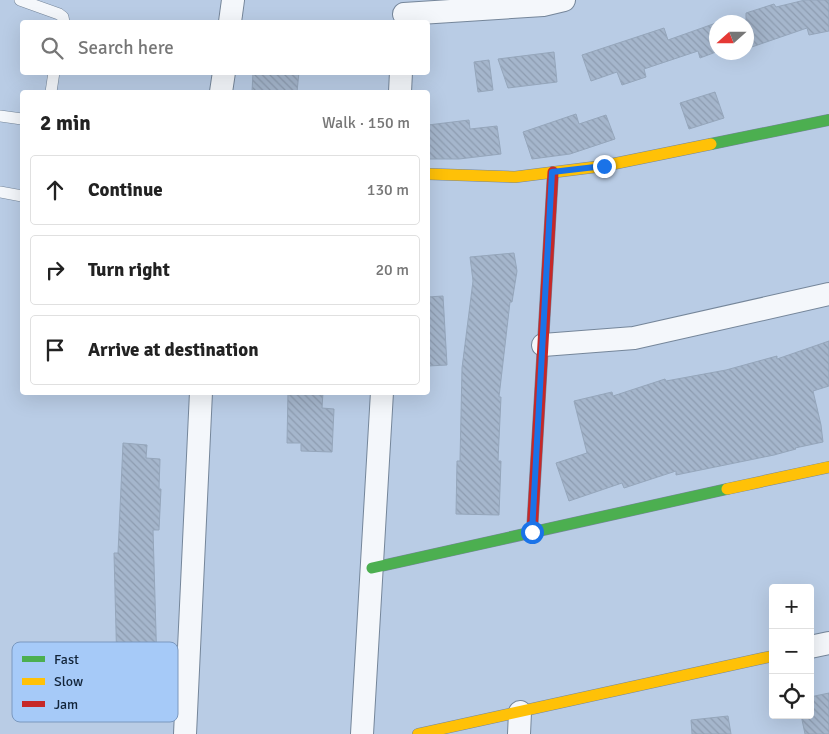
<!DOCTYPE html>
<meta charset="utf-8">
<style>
:root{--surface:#fff;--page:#f6f6f6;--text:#222;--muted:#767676;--line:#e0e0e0}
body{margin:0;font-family:Signika,sans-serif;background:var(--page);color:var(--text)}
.controls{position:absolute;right:15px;bottom:15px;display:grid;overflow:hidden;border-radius:5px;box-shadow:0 5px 20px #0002}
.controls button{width:45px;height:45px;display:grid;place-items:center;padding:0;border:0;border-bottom:1px solid var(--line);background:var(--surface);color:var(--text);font:25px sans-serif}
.compass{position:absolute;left:709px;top:15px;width:45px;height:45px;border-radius:50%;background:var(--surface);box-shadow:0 5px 20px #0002;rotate:249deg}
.stop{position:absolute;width:15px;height:15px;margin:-11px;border:4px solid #1a73e8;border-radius:50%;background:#fff}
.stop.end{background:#1a73e8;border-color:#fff;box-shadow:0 1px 5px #0008}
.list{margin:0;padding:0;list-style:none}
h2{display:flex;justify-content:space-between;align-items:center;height:65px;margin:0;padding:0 20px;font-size:21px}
h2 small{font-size:16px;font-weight:400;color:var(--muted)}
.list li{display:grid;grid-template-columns:32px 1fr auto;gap:15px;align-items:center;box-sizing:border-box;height:70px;margin:0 10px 10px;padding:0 10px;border:1px solid var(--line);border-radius:5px}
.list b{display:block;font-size:19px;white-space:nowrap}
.list em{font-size:16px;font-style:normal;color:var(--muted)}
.icon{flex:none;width:28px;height:28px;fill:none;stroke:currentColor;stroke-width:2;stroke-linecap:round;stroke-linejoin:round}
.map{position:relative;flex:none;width:829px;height:734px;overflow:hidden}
.search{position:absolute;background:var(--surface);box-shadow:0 5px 20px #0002;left:20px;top:20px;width:410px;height:55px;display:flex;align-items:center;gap:12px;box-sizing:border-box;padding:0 18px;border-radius:5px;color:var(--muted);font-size:19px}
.panel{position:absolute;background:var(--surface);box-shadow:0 5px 20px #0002;left:20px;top:90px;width:410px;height:305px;border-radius:5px}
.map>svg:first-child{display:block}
.building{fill:url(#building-back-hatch);stroke:#95a6bb}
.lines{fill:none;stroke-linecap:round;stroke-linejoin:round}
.lane-casing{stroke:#75869a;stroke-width:12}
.street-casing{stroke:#75869a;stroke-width:24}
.fast-casing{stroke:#75869a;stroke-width:12}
.slow-casing{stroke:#75869a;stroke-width:12}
.jam-casing{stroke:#75869a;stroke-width:12}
.lane{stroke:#f4f7fb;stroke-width:11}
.street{stroke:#f4f7fb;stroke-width:22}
.fast{stroke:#4caf50;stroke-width:11}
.slow{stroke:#ffc107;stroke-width:11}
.jam{stroke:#c62828;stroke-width:11}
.route{stroke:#1a73e8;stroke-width:6}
.key{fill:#a6caf8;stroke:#7a98bf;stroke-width:1}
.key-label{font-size:14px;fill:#122439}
</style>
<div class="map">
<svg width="829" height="734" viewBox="0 0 829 734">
<defs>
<pattern id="building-back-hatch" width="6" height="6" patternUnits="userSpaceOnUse" patternTransform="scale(1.25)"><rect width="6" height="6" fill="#a5b6cc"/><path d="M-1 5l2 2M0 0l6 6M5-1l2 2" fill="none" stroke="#8d9cb0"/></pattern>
</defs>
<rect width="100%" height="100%" fill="#b9cce5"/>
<!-- building -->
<g class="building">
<polygon points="805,0 829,0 829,31 809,35 807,28 746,49 746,13 774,4 776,7"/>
<polygon points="716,23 716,52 700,58 698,51 644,69 646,77 622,85 617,72 591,81 582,55 664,28 668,40"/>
<polygon points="554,52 557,82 508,88 498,59"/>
<polygon points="489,60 493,90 478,92 474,62"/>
<polygon points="253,72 299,72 297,92 252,92"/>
<polygon points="715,92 724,118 689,129 680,103"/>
<polygon points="576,114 579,124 606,115 615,139 570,154 532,159 523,132"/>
<polygon points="469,120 470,129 497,126 501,154 459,159 428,159 428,125"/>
<polygon points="514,253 517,271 512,302 510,302 499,397 501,397 498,461 501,461 499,515 456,514 457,461 460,461 462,368 473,281 470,257"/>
<polygon points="443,296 447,365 428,366 428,297"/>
<polygon points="829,341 829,386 813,391 821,425 823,442 795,448 796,449 774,455 676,475 676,471 624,488 622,483 569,501 556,463 587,453 574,401 612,392 613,396 665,379 666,381 726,370 777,356 777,359"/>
<polygon points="288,392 323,392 322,408 334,409 332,452 301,451 301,443 287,443"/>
<polygon points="123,443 147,445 146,458 160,459 159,489 161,489 159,530 153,530 157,667 117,669 114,553 118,553"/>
<polygon points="829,693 829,734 805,734 801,715 810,715 810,697"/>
<polygon points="728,716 731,734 692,734 691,720"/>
</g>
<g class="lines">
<!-- lane casing -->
<g class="lane-casing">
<g id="lane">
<polyline points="20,0 59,14 63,17 64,22"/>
<polyline points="51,92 54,72"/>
<polyline points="0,116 22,119"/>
<polyline points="0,192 22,196"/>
</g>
</g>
<!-- street casing -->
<g class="street-casing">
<g id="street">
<polyline points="404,14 543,5 564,0"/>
<polyline points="230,22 233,0"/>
<polyline points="221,92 224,72"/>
<polyline points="400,92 401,72"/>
<polyline points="543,345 634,338 829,294"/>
<polyline points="810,647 829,643"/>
<polyline points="185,734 201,392"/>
<polyline points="362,734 382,392"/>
<polyline points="519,734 520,712"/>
</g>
</g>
<!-- fast casing -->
<g class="fast-casing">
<g id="fast">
<polyline points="711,144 829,120"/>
<polyline points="372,568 727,489"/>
</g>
</g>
<!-- slow casing -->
<g class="slow-casing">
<g id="slow">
<polyline points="428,174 515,177 603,166 711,144"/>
<polyline points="727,489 829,467"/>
<polyline points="418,734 773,656"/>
</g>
</g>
<!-- jam casing -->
<g class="jam-casing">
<polyline id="jam" points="532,532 553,172"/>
</g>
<!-- lane -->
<use href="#lane" class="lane"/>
<!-- street -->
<use href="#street" class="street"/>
<!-- fast -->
<use href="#fast" class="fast"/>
<!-- slow -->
<use href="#slow" class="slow"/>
<!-- jam -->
<use href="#jam" class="jam"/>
</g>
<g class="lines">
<!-- route -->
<polyline class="route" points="532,532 552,172 604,166"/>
</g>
<!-- legend -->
<rect x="12" y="642" width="166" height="80" rx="8" class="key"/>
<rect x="22" y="656" width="23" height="6" fill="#4caf50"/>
<rect x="22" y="678" width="23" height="7" fill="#ffc107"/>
<rect x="22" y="701" width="23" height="6" fill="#c62828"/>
<g class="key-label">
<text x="54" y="664">Fast</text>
<text x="54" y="686">Slow</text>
<text x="54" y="709">Jam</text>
</g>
</svg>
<div class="controls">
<button>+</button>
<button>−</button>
<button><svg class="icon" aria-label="locate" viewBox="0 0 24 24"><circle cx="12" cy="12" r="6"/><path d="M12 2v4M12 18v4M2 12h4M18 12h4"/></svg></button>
</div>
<svg class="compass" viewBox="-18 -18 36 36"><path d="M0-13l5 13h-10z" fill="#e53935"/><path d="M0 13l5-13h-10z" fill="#767676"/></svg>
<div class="stop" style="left:532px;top:532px"></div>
<div class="stop end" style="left:604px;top:166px"></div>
<div class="search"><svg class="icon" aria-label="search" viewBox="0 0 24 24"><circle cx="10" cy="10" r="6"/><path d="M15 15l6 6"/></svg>Search here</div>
<section class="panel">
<h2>2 min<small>Walk · 150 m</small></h2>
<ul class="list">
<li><svg class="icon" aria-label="ahead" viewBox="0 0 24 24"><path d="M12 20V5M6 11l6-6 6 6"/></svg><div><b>Continue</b></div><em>130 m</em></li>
<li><svg class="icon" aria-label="right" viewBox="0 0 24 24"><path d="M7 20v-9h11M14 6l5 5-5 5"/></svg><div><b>Turn right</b></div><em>20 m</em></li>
<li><svg class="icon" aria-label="arrive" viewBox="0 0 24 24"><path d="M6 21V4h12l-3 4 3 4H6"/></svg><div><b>Arrive at destination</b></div></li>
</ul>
</section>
</div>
